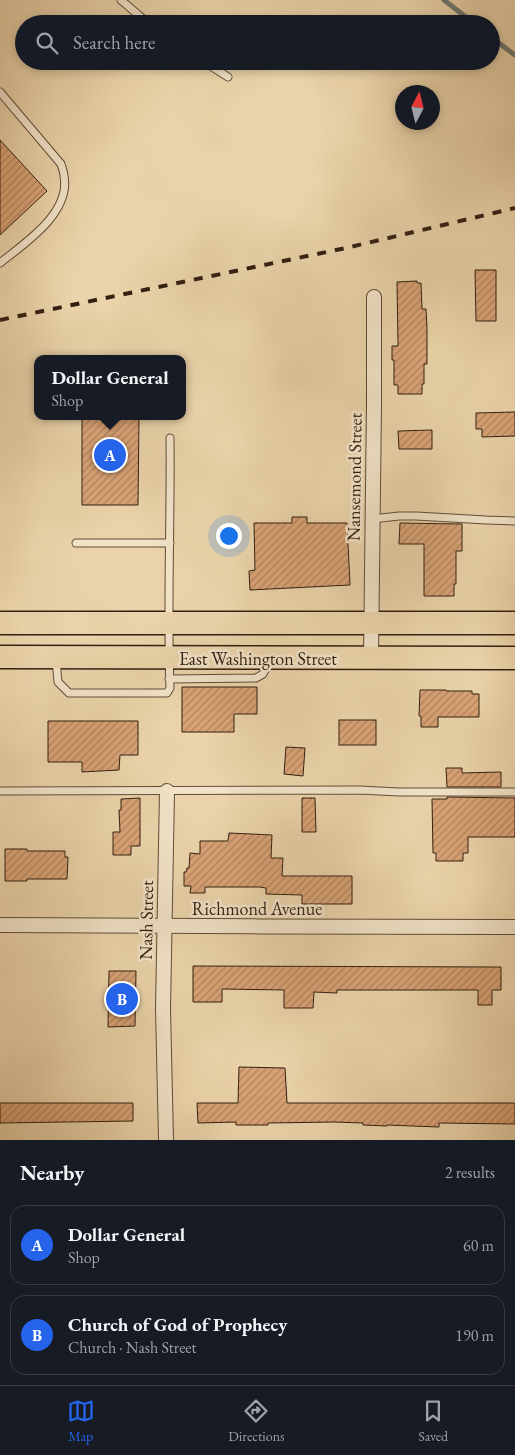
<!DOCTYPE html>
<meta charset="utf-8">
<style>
:root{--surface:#171b24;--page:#20242c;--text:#f1f3f6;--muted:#9ea1a6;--line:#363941;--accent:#2563eb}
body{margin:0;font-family:"EB Garamond",serif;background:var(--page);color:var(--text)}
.compass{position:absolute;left:395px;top:85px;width:45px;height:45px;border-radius:50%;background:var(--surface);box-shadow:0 2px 8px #0003;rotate:7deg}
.you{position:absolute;left:228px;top:535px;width:18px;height:18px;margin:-12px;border:4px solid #fff;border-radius:50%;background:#1a73e8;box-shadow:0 0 0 8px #1a73e833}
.badge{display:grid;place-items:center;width:32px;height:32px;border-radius:50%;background:var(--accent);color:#fff;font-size:16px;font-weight:700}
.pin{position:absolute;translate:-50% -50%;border:2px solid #fff;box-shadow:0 1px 5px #0006}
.popup{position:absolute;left:34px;top:355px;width:152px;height:65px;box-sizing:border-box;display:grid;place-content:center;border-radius:10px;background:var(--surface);filter:drop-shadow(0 1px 4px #0005);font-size:16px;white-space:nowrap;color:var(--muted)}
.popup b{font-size:19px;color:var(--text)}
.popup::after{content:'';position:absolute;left:50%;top:100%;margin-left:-10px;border:10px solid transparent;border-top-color:var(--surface)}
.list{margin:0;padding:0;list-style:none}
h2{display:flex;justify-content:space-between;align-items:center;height:65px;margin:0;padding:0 20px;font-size:21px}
h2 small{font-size:16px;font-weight:400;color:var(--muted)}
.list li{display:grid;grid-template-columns:32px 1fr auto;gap:15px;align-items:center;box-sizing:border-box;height:80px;margin:0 10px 10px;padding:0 10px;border:1px solid var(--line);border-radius:15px}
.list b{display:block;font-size:19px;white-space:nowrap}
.list p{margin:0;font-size:16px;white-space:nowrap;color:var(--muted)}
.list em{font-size:16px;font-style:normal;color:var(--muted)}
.icon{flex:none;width:28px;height:28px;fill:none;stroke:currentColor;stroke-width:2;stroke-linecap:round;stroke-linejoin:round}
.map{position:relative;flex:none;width:515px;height:1140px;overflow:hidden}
.search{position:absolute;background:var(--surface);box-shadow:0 2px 8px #0003;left:15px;right:15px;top:15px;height:55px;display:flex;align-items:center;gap:12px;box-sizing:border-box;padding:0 18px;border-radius:28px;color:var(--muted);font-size:19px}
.sheet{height:245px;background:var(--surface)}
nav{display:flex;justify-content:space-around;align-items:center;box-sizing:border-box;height:70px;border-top:1px solid var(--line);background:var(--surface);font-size:14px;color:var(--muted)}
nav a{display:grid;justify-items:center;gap:2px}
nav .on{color:var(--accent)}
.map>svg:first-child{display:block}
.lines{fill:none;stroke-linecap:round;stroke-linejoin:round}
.stream{stroke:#707a72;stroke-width:5}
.building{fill:url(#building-hatch);stroke:#321f11}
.service-casing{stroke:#604c37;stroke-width:9}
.minor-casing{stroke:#604c37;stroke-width:16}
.trunk-casing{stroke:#321f11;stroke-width:25}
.service{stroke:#f1e2c8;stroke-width:7}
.minor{stroke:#f1e2c8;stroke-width:14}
.trunk{stroke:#ead3aa;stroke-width:22}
.rail{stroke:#321f11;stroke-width:4;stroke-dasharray:9 9;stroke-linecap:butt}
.labels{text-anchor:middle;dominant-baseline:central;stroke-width:5;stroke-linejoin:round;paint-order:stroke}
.street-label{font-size:18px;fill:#321f11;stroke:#f1e2c8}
</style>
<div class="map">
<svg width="515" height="1140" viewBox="0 0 515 1140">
<defs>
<pattern id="building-hatch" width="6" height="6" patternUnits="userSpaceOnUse" patternTransform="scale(1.25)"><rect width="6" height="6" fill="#d9a376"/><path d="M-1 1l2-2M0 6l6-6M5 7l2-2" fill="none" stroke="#b1845f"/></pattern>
</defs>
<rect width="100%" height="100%" fill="#ead3aa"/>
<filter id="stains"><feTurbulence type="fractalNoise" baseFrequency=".004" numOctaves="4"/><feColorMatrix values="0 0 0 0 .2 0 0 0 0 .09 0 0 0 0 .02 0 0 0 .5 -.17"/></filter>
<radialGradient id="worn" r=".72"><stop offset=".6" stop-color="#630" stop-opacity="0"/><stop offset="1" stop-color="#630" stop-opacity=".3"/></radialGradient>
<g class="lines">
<!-- stream -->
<g class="stream">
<polyline points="444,0 475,24"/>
<polyline points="491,37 515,55"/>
</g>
</g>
<!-- building -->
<g class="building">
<polygon points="0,140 47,191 0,235"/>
<polygon points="475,270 496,270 496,321 476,321"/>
<polygon points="417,281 417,283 421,283 422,309 426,309 427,328 427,364 424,364 424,384 422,384 422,394 398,394 398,385 394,385 394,360 392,360 392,346 398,346 398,343 397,282"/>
<polygon points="515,412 515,436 482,437 482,429 476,429 476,413"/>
<polygon points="82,416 139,416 138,505 82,505"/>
<polygon points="432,430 432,449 399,449 398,431"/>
<polygon points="292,517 307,517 307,523 347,523 350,585 250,590 249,571 255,570 254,523 292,523"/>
<polygon points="400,523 462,524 462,551 456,551 456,584 454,584 454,596 424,596 424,544 399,544"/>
<polygon points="182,687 257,687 257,714 234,714 234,732 182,732"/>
<polygon points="420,690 446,690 446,691 472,691 472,694 479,694 479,717 438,717 438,727 421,727 421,716 419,716"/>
<rect x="339" y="720" width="37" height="25"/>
<polygon points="48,721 138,721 138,755 120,755 119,770 82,772 82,762 48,762"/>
<polygon points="286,747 305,748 303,776 284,774"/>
<polygon points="446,768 462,768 462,773 501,772 501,787 447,787"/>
<polygon points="447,797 515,798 515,837 468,837 468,853 463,853 463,861 436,861 436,853 433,853 432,799 447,799"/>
<polygon points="140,798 140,846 131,846 131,855 113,855 113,832 120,832 119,810 121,810 121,799"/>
<polygon points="302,798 315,798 316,832 302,832"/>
<polygon points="229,833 272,835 271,858 283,858 282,876 352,876 352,904 302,904 302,895 266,894 266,888 260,887 205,887 205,893 190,893 191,886 184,886 184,872 186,872 187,868 189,868 190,853 200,854 200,841 228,841"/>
<polygon points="5,849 27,849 27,851 65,851 65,857 68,857 67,879 27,879 27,881 5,881"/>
<polygon points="193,966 501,967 501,990 492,990 492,1005 478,1005 478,990 337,990 337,993 314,992 313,1008 284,1008 284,990 222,989 222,1002 193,1002"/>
<polygon points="109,971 136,971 135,1026 108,1027"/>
<polygon points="239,1067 285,1068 287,1103 514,1103 515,1104 515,1124 439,1123 439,1127 387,1125 387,1126 363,1125 363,1123 334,1122 268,1123 268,1125 236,1125 236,1122 198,1123 197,1103 238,1103"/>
<polygon points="0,1103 133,1103 133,1121 0,1123"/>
</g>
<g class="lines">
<!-- service casing -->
<g class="service-casing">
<g id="service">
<polyline points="121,0 149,24"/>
<polyline points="203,61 228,77"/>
<path d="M0 92 61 164C62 168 64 172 64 176 71 213 25 243 0 263"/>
<polyline points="372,519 399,516 416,516 486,520 515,521"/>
<polyline points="76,543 170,543"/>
<path d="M56 659 58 682 69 693H167L170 688C167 605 171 521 170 438"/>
<polyline points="169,679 256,678 263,674 265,670 265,659"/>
<polyline points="0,791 360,790 399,792 515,792"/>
</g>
</g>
<!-- minor casing -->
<g class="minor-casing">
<g id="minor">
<polyline points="371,658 374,404 374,297"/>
<path d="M0 925C172 927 343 926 515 927"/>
<polyline points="166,1140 163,1009 167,791"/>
</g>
</g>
<!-- trunk casing -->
<g class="trunk-casing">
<g id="trunk">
<polyline points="0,623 515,623"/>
<polyline points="0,657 515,658"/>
</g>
</g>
<!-- service -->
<use href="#service" class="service"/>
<!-- minor -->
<use href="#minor" class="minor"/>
<!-- trunk -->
<use href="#trunk" class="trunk"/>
<!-- rail -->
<polyline class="rail" points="0,320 346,248 515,208"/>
</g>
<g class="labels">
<!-- street labels -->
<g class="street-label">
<text transform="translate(354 477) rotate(-89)">Nansemond Street</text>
<text x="258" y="658">East Washington Street</text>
<text x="257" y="908">Richmond Avenue</text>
<text transform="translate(146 920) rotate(-89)">Nash Street</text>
</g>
</g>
<rect width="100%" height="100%" filter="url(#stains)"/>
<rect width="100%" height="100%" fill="url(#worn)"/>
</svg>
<svg class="compass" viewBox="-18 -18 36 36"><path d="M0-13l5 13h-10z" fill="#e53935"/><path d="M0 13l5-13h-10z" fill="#9ea1a6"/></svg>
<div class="you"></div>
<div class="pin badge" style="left:110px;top:455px">A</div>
<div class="popup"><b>Dollar General</b>Shop</div>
<div class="pin badge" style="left:122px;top:999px">B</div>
<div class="search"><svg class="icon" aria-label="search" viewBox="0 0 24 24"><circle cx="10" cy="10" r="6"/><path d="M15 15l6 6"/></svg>Search here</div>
</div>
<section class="sheet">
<h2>Nearby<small>2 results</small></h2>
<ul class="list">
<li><span class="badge">A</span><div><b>Dollar General</b><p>Shop</p></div><em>60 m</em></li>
<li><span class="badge">B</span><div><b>Church of God of Prophecy</b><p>Church · Nash Street</p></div><em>190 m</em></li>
</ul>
</section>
<nav>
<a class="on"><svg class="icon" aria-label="map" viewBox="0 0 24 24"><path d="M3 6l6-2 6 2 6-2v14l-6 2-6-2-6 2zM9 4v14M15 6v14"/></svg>Map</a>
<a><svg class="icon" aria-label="directions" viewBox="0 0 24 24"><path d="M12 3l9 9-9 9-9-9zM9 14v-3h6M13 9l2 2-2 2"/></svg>Directions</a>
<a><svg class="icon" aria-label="saved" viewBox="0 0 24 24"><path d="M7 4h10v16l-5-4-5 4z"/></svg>Saved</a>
</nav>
